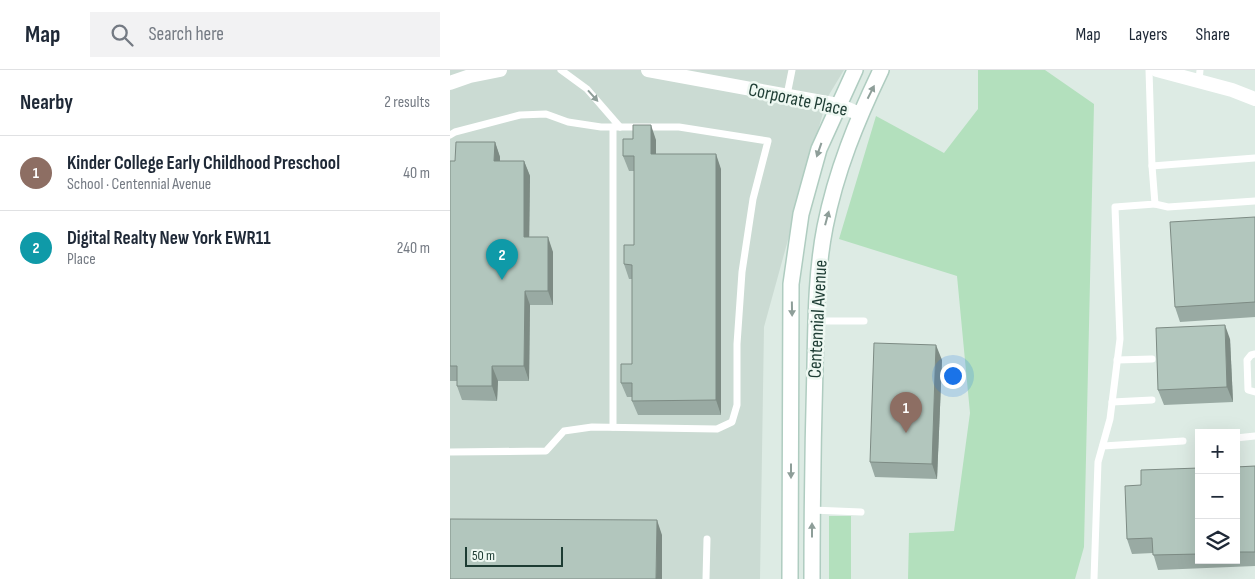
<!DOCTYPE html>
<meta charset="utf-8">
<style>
:root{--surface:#fff;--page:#f2f2f3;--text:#1f2937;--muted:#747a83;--line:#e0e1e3;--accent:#0b8043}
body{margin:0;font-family:"Sofia Sans Condensed",sans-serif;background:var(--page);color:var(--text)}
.controls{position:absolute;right:15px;bottom:15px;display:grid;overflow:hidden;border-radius:0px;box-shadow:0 5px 20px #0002}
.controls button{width:45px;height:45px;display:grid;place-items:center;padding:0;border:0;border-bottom:1px solid var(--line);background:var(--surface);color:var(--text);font:25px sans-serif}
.scale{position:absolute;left:15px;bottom:12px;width:98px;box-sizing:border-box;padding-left:5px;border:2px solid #1d3c33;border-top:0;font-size:14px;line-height:18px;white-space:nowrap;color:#1d3c33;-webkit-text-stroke:4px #eef8f2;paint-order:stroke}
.you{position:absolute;left:502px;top:305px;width:18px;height:18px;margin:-12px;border:4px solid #fff;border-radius:50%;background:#1a73e8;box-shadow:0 0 0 8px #1a73e833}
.badge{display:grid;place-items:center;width:32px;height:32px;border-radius:50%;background:var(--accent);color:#fff;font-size:16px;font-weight:700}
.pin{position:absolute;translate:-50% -41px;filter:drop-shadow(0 1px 2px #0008)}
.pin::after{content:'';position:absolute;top:26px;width:18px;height:15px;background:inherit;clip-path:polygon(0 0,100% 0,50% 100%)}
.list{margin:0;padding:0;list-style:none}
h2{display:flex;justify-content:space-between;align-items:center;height:65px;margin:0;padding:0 20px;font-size:21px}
h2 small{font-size:16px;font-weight:400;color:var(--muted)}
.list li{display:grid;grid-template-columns:32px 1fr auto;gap:15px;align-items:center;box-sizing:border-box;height:75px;padding:0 20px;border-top:1px solid var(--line)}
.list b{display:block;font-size:19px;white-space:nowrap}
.list p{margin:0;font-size:16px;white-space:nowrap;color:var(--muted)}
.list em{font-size:16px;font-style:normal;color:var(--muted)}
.icon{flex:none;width:28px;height:28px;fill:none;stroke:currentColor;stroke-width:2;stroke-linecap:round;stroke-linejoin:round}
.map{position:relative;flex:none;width:805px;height:509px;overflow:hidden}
header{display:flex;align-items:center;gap:30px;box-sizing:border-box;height:70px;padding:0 25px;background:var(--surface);border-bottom:1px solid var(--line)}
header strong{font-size:24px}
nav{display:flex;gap:28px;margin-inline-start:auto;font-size:18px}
.search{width:350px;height:45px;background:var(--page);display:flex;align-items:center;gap:12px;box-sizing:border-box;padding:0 18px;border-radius:0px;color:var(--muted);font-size:19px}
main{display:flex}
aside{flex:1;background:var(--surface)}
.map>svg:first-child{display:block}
.built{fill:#cbdbd3}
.green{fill:#b3e0bd}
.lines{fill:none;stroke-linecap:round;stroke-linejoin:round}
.secondary-casing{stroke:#afccc0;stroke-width:18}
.lane{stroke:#fff;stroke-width:7}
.street{stroke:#fff;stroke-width:14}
.secondary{stroke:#fff;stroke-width:15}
.wall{fill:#99aaa3}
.shaded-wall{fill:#7d8b84}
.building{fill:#b2c6bd;stroke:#7d8b84}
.oneway{fill:#8e9e99}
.labels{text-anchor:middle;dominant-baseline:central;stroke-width:5;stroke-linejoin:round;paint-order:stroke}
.street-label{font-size:19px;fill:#1d3c33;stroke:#eef8f2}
</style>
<header>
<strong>Map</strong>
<div class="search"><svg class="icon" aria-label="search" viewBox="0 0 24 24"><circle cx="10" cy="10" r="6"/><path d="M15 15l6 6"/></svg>Search here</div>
<nav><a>Map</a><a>Layers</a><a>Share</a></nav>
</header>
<main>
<aside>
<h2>Nearby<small>2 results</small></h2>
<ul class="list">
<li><span class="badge" style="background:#8d6e63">1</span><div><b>Kinder College Early Childhood Preschool</b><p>School · Centennial Avenue</p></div><em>40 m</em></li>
<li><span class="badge" style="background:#0f9aa8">2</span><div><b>Digital Realty New York EWR11</b><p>Place</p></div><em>240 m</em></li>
</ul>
</aside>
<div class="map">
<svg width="805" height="509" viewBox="0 0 805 509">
<rect width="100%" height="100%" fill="#ddebe4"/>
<!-- built -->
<polygon class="built" points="0,0 394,0 377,28 314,257 310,509 0,509"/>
<!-- green -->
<g class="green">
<polygon points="528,0 595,0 644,34 634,477 625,509 458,509 459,463 504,461 520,343 507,206 389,169 426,46 494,83 528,39"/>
<rect x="379" y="446" width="22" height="63"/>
</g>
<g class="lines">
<!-- secondary casing -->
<g class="secondary-casing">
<g id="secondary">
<polyline points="340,509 341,214 351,144 369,79 405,0"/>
<path d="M362 509C362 438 363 367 365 296 366 250 366 203 375 157 386 101 407 50 431 0"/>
</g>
</g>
<!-- lane -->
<g class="lane">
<polyline points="111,0 137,19 170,57"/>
<polyline points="699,0 702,96 805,88"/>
<polyline points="749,11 750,0"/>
<polyline points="337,25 342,0"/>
<polyline points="163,57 163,357"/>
<polyline points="0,65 5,62 70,45 96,44 118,52 151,57 229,57 318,71 303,129 292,202 287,274 287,335 282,352 267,359 142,357 114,361 96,381 0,382"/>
<polyline points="705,134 718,137 805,131"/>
<polyline points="366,251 414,251"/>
<polyline points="805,284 801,285 797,290 798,320 805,322"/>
<polyline points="667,290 702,289"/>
<polyline points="662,332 702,330"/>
<polyline points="786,368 805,366"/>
<polyline points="653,376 733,371"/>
<polyline points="362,440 411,442"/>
<polyline points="256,509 257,469"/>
<polyline points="644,509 648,392 660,349 670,269 665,137 705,134 702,96"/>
</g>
<!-- street -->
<g class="street">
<polyline points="198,0 388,35 410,44"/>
<polyline points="707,0 782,20 805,29"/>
<polyline points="0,13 20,6 50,0"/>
</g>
<!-- secondary -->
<use href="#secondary" class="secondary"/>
</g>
<!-- wall -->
<g class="wall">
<polygon points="183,69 206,70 206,84 271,99 271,345 188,345 182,331 182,327 177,327 171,313 182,294 182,209 179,209 174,194 184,175 184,101 179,101 173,86"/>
<polygon points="45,72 50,87 50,91 74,91 80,106 79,167 103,182 103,235 80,235 79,311 48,311 47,331 12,330 7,316 7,311 0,311 0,91 5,91"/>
<polygon points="805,147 805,247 730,252 725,237"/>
<polygon points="780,269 783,332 714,335 708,320"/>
<polygon points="492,290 487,409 425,407 420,392"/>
<polygon points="805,396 805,496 708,500 703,483 682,484 677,469 691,415 749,398 749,490 786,490 786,397"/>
</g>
<!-- shaded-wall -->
<g class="shaded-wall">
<polygon points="201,55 206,70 206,99 201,84"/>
<polygon points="45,72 50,87 50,105 44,91"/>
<polygon points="266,84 271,99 271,345 266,330"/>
<polygon points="74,91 80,106 79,182 74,167"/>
<polygon points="98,167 103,182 103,235 98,221"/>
<polygon points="75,221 80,235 79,311 74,296"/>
<polygon points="775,255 780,269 783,332 777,317"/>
<polygon points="486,275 492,290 487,409 482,394"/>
<polygon points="42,296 48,311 47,331 42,316"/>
<polygon points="207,450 212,465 212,509 206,509"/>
</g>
<!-- building -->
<g class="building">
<polygon points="183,55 201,55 201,84 266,84 266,330 182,331 182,313 171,313 171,294 182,294 182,195 174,194 174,175 184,175 184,86 173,86 173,69 183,69"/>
<polygon points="6,72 45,72 44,91 74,91 74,167 98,167 98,221 75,221 74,296 42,296 42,316 7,316 7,296 0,296 0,91 5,91"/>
<polygon points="805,147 805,232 725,237 720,152"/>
<polygon points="775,255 777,317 708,320 706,258"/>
<polygon points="424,273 486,275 482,394 420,392"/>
<polygon points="805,396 805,482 786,482 786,397"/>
<polygon points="749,398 749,484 703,485 702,468 677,469 675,416 691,415 691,400"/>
<polygon points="0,449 207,450 206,509 0,509"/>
</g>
<!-- one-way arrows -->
<defs><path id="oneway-solid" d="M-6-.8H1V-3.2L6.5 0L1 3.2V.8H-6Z" transform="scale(1.25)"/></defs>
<g class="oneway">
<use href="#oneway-solid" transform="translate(421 22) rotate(-63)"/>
<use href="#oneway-solid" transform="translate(143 26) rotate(48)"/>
<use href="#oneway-solid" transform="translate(369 80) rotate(109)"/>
<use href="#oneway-solid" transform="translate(377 148) rotate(-75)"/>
<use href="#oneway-solid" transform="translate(342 239) rotate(89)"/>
<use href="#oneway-solid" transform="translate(341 401) rotate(90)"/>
<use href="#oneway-solid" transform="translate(362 460) rotate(-90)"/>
</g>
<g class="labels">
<!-- street labels -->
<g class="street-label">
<text transform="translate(348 30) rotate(12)">Corporate Place</text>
<text transform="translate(368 249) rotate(-87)">Centennial Avenue</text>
</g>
</g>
</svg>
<div class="controls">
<button>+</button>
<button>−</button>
<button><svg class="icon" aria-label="layers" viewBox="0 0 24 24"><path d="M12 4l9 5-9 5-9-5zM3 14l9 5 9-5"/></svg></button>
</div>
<div class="scale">50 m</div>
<div class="you"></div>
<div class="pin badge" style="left:456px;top:363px;background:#8d6e63">1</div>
<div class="pin badge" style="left:52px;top:210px;background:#0f9aa8">2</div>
</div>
</main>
